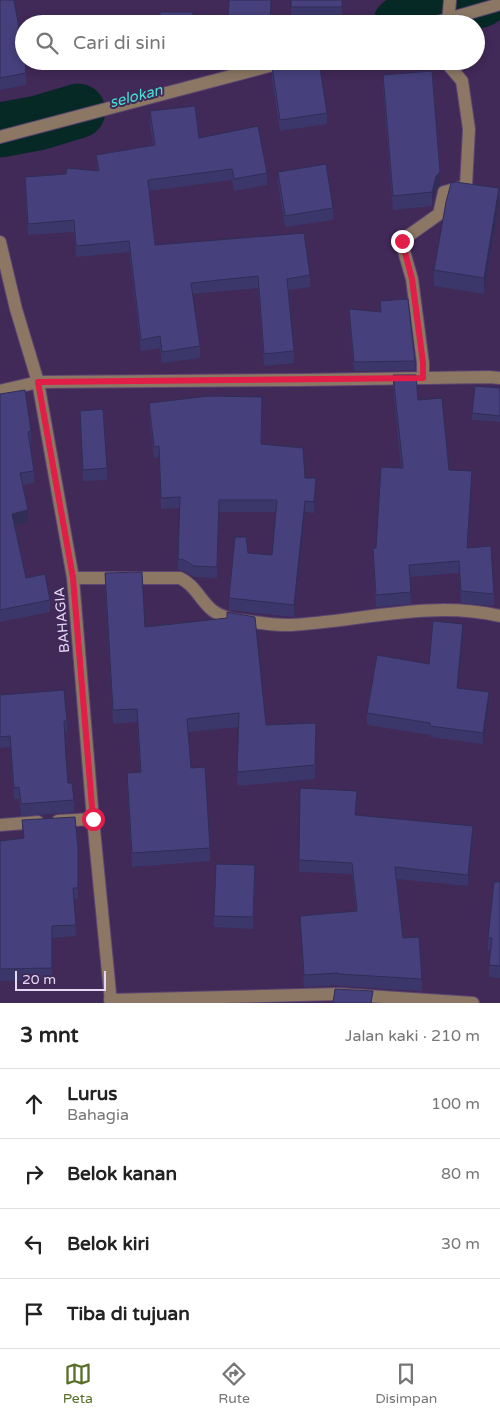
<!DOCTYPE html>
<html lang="id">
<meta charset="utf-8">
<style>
:root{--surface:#fff;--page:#f6f6f6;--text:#222;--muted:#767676;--line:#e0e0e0;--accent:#586e29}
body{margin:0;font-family:"Varela Round",sans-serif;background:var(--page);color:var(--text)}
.scale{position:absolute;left:15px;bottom:12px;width:91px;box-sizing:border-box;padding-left:5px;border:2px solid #e5d8f5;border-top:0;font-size:14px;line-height:18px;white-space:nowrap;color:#e5d8f5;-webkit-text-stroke:4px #412958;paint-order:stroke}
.stop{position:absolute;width:15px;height:15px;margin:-11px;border:4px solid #e11d48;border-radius:50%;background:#fff}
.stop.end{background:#e11d48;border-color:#fff;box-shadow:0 1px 5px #0008}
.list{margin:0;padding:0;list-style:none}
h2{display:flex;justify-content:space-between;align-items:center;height:65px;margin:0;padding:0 20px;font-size:21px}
h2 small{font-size:16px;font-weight:400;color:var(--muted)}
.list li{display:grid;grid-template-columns:32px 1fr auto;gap:15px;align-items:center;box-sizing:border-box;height:70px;padding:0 20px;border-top:1px solid var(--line)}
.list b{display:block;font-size:19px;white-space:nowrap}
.list p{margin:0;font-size:16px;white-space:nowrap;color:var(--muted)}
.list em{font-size:16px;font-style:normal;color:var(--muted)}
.icon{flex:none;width:28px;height:28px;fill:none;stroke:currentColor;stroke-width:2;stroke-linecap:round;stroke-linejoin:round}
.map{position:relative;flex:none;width:500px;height:1003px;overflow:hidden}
.search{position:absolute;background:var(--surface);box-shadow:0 2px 8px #0003;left:15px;right:15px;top:15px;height:55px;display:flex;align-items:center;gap:12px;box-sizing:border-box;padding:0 18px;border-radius:28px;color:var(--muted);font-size:19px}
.sheet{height:345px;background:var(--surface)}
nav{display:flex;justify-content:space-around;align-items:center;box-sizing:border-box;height:70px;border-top:1px solid var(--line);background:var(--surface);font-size:14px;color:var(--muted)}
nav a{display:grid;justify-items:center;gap:2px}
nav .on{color:var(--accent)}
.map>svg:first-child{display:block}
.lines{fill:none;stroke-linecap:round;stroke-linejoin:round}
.river{stroke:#072926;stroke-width:55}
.minor-casing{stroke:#5b4571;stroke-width:14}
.minor{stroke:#8b7764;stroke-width:12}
.wall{fill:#3c376b}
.shaded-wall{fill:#312d57}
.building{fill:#46407c;stroke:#312d57}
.route{stroke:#e11d48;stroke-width:6}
.labels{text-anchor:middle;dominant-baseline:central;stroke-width:4;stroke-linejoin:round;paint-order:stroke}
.street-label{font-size:14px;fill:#e5d8f5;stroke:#412958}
.water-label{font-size:15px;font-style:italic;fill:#46e0d2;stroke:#412958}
</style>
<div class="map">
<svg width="500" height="1003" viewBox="0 0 500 1003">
<rect width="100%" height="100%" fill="#412958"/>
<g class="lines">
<!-- river -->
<g class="river">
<polyline points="400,24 481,0"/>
<polyline points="0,130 38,123 78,111"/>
</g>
<!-- minor casing -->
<g class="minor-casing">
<g id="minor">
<polyline points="431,24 500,4"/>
<polyline points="448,24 450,0"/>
<polyline points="0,137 288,61"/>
<polyline points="0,242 16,309 38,382 73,578 93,819 111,1003"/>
<polyline points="423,378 423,363 412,279 401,241 439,214 444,192 466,186 469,129 462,81 445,61"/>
<polyline points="0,391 38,382 299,380 489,377 500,378"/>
<path d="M73 578H180C195 585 200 600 212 610 217 614 225 617 231 619 249 621 273 626 291 625 361 621 430 600 500 616"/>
<polyline points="58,821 93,819"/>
<polyline points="0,825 38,822"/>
<polyline points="110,1000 338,994 473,1003"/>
</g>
</g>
<!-- minor -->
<use href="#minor" class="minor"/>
</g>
<!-- wall -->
<g class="wall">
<polygon points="0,0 26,73 26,85 0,90"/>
<polygon points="291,0 342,0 342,19 291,18"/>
<polygon points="160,61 193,61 193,65 160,66"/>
<polygon points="272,67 327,113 327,124 280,131 272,79"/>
<polygon points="383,75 440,185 436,190 432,206 393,210 383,89"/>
<polygon points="150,111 199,138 267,173 267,185 234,191 232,180 149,191 155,245 310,275 310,287 288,290 294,351 294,363 264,366 258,288 192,294 200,346 200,358 162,363 160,348 141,351 129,252 76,257 74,232 28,235 25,189 25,177 97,171 96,155 153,145 150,123"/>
<polygon points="278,172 333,208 333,220 285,227 278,184"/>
<polygon points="499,204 484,294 434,286 434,270"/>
<polygon points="380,301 415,361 415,370 354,371 349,318 349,309 380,312"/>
<polygon points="393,375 418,400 449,470 472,483 468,548 494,594 494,606 461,603 459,573 410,577 411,604 376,607 373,560 373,548 376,548 401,468 393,387"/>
<polygon points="500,388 500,422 472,420 472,413"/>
<polygon points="0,394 31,431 31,444 30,444 34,471 34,483 23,485 28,522 15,525 26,578 50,600 50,612 0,622"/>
<polygon points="149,403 262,409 261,444 305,478 316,489 314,513 305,512 294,617 229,610 229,598 248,553 272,555 276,512 219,512 217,578 194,577 184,571 178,570 180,508 161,509 159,457 154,458 149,414"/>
<polygon points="80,411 107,468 107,480 83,481"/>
<polygon points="105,573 145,627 266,725 316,723 315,779 237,786 239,727 188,732 191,768 210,848 210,861 132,867 127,787 127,773 140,772 137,722 113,724 105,587"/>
<polygon points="463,636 458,689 489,704 483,744 430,737 430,735 367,725 367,713"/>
<polygon points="0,695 67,721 67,733 64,733 68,783 74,800 74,812 21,816 19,799 14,799 10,747 0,748"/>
<polygon points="300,788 357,803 356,815 473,838 468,886 397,879 403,938 422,979 422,991 338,986 338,985 304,987 300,916 356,911 352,874 299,872"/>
<polygon points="22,820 78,848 78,899 74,899 76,936 52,938 52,979 0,981 0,841 23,838"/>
<polygon points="255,876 253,929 214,927 214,916"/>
<polygon points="500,882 500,978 489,977 489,965 490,950 488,950 488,938"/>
</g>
<!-- shaded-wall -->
<g class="shaded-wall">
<polygon points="440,172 440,185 436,190 432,206 432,192 436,176"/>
<polygon points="499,188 499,204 484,294 484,278"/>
<polygon points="472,471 472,483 467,559 467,548"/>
<polygon points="316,478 316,489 314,513 314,502"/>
<polygon points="305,501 305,512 294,617 294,605"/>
<polygon points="28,510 28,522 12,526 12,514"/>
<polygon points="463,624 463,636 457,700 457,688"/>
<polygon points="489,692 489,704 483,744 483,733"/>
<polygon points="357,791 357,803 355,827 355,815"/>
<polygon points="473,826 473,838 468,886 468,875"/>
</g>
<!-- building -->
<g class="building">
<polygon points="0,0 14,0 24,56 24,61 25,61 26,73 0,78"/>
<polygon points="229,0 271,0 270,24 228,24"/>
<rect x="291" y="0" width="51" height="7"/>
<rect x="160" y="12" width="33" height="12"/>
<polygon points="310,61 319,61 327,113 280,120 272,67"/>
<polygon points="432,71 440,172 436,176 432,192 393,196 383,75"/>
<polygon points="195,106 199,138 258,126 267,173 234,179 232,169 148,180 155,245 304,233 310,275 287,279 294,351 264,354 258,276 191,283 200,346 162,352 160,336 141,340 129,241 76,246 74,220 28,224 25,177 66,174 67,168 99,171 96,155 155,145 150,111"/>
<polygon points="326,164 333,208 285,216 278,172"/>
<polygon points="455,182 499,188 484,278 434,270 446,202 451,183"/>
<polygon points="408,299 415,361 354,362 349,309 381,312 380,301"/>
<polygon points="393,375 416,375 418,400 442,398 449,470 472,471 467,548 491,546 494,594 461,591 459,561 409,565 411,592 376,595 373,548 376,548 381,467 403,468"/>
<polygon points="475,386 500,388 500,416 472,413"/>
<polygon points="25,390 31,431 28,432 34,471 20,473 28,510 12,514 26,578 45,574 50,600 0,610 0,394"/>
<polygon points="209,396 262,397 261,444 303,448 305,478 316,478 314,502 305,501 294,605 229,598 235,537 246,537 248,553 272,555 277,500 219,500 217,567 194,566 184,560 178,559 180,497 161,498 159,446 154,447 149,403"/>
<polygon points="103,409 107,468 83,470 80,411"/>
<polygon points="142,572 145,627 227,618 227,612 255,617 266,725 316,723 315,765 237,772 239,713 187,719 191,768 205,767 210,848 132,853 127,773 141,772 137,709 113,710 105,573"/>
<polygon points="433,621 463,624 457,688 489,692 483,733 430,726 430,723 367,713 377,655 429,664"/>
<polygon points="64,690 67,721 64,721 66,758 68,783 72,783 74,800 21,804 19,787 14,788 10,736 0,737 0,695"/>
<polygon points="300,788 357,791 355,815 473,826 468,875 395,867 403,938 419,937 422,979 338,974 338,973 304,975 300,916 357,911 352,863 299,860"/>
<polygon points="75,817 78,848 78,888 73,888 76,925 52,926 52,968 0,969 0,841 24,838 22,820"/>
<polygon points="216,864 255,865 253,917 214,916"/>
<polygon points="494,882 500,882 500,966 489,965 492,938 488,938"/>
<polygon points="335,989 373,991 371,1003 333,1003"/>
</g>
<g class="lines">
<!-- route -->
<polyline class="route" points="93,819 73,578 38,382 423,378 423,363 412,279 402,241"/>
</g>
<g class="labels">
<!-- street labels -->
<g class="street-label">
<text transform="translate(62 620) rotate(-95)">BAHAGIA</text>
</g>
<!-- water labels -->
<g class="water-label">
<text transform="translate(136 96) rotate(-14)">selokan</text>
</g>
</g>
</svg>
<div class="scale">20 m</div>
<div class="stop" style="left:93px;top:819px"></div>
<div class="stop end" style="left:402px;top:241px"></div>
<div class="search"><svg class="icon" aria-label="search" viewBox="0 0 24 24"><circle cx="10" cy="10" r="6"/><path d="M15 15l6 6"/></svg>Cari di sini</div>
</div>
<section class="sheet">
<h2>3 mnt<small>Jalan kaki · 210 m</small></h2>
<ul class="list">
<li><svg class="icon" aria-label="ahead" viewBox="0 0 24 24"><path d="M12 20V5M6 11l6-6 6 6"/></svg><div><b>Lurus</b><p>Bahagia</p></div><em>100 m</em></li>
<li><svg class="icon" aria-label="right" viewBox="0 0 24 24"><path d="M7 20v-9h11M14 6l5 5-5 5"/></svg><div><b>Belok kanan</b></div><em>80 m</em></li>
<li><svg class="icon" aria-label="left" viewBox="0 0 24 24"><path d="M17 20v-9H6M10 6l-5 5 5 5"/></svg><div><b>Belok kiri</b></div><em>30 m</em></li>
<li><svg class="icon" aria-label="arrive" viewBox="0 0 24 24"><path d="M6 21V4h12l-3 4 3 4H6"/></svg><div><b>Tiba di tujuan</b></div></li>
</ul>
</section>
<nav>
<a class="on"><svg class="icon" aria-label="map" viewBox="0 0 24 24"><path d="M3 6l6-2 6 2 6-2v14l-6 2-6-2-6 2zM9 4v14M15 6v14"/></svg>Peta</a>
<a><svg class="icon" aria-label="directions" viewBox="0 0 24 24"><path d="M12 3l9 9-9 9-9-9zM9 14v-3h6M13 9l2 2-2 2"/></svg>Rute</a>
<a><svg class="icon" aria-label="saved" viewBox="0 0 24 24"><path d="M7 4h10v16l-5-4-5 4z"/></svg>Disimpan</a>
</nav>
